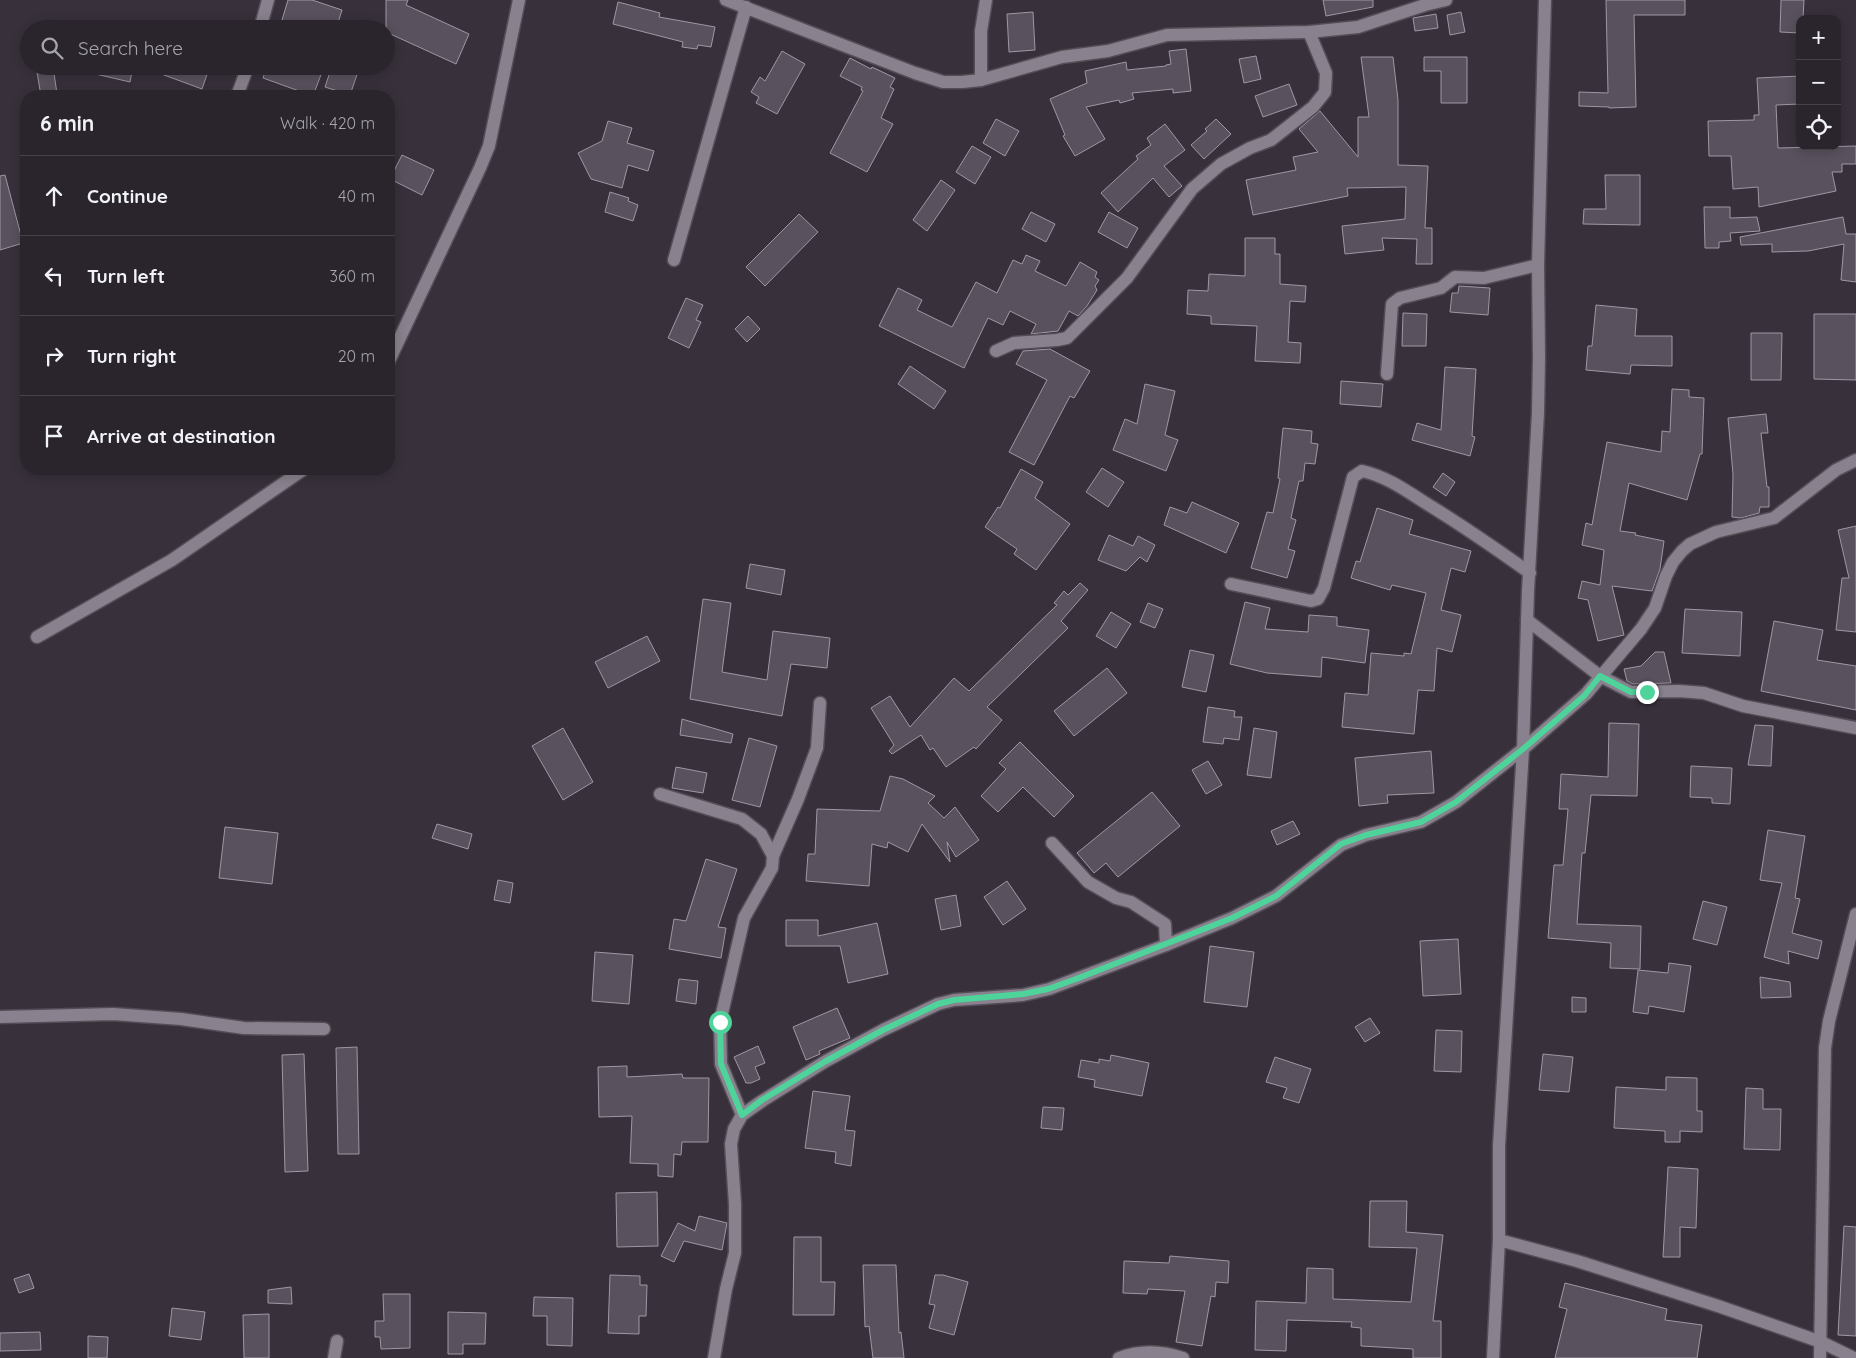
<!DOCTYPE html>
<meta charset="utf-8">
<style>
:root{--surface:#2a252d;--page:#363139;--text:#f1f3f6;--muted:#a5a5aa;--line:#464249}
body{margin:0;font-family:Quicksand,sans-serif;background:var(--page);color:var(--text)}
.controls{position:absolute;right:15px;top:15px;display:grid;overflow:hidden;border-radius:10px;box-shadow:0 2px 12px #0003}
.controls button{width:45px;height:45px;display:grid;place-items:center;padding:0;border:0;border-bottom:1px solid var(--line);background:var(--surface);color:var(--text);font:25px sans-serif}
.stop{position:absolute;width:15px;height:15px;margin:-11px;border:4px solid #4ed39a;border-radius:50%;background:#fff}
.stop.end{background:#4ed39a;border-color:#fff;box-shadow:0 1px 5px #0008}
.list{margin:0;padding:0;list-style:none}
h2{display:flex;justify-content:space-between;align-items:center;height:65px;margin:0;padding:0 20px;font-size:21px}
h2 small{font-size:16px;font-weight:400;color:var(--muted)}
.list li{display:grid;grid-template-columns:32px 1fr auto;gap:15px;align-items:center;box-sizing:border-box;height:80px;padding:0 20px;border-top:1px solid var(--line)}
.list b{display:block;font-size:19px;white-space:nowrap}
.list em{font-size:16px;font-style:normal;color:var(--muted)}
.icon{flex:none;width:28px;height:28px;fill:none;stroke:currentColor;stroke-width:2;stroke-linecap:round;stroke-linejoin:round}
.map{position:relative;flex:none;width:1856px;height:1358px;overflow:hidden}
.search{position:absolute;background:var(--surface);box-shadow:0 2px 12px #0003;left:20px;top:20px;width:375px;height:55px;display:flex;align-items:center;gap:12px;box-sizing:border-box;padding:0 18px;border-radius:28px;color:var(--muted);font-size:19px}
.panel{position:absolute;background:var(--surface);box-shadow:0 2px 12px #0003;left:20px;top:90px;width:375px;height:385px;border-radius:20px}
.map>svg:first-child{display:block}
.building{fill:#59525e;stroke:#9f97a4}
.lines{fill:none;stroke-linecap:round;stroke-linejoin:round}
.minor-casing{stroke:#534d56;stroke-width:15}
.minor{stroke:#89828e;stroke-width:12}
.route{stroke:#4ed39a;stroke-width:6}
</style>
<div class="map">
<svg width="1856" height="1358" viewBox="0 0 1856 1358">
<rect width="100%" height="100%" fill="#38313c"/>
<!-- building -->
<g class="building">
<polygon points="288,0 312,0 342,10 336,29 308,29 282,20"/>
<polygon points="386,0 408,0 406,5 469,34 456,64 386,32"/>
<polygon points="1323,0 1373,0 1373,7 1326,16"/>
<polygon points="1606,0 1685,0 1685,15 1634,15 1636,107 1609,108 1609,107 1579,106 1579,92 1608,93"/>
<polygon points="1781,0 1804,0 1803,19 1800,19 1800,33 1780,32"/>
<polygon points="618,2 660,13 659,17 715,27 711,47 698,45 697,49 682,47 683,42 613,24"/>
<polygon points="1033,12 1035,50 1009,52 1007,14"/>
<polygon points="1461,12 1465,32 1450,35 1447,15"/>
<polygon points="1436,14 1438,28 1415,31 1413,18"/>
<polygon points="1186,49 1191,91 1173,93 1173,89 1132,93 1134,99 1120,103 1119,100 1086,107 1105,139 1075,156 1063,136 1065,135 1050,99 1087,83 1085,71 1126,62 1127,70 1166,66 1166,65 1171,64 1169,51"/>
<polygon points="782,51 805,64 777,114 756,103 759,97 751,92 760,77 765,81"/>
<polygon points="1256,56 1261,79 1244,83 1239,59"/>
<polygon points="1361,57 1393,57 1398,100 1398,165 1428,166 1425,228 1432,228 1432,264 1416,264 1417,239 1382,238 1384,250 1345,254 1342,226 1405,219 1406,187 1347,188 1348,196 1253,215 1246,180 1296,170 1293,157 1318,152 1299,129 1320,111 1358,157 1358,117 1369,117"/>
<polygon points="1424,57 1467,57 1467,103 1441,103 1441,71 1424,71"/>
<polygon points="850,58 871,69 872,67 895,78 890,87 894,89 881,118 893,124 867,172 830,153 863,91 861,90 862,87 840,76"/>
<polygon points="36,66 53,66 57,94 41,96"/>
<polygon points="88,66 133,66 130,82 87,72"/>
<polygon points="145,66 210,66 202,89 145,68"/>
<polygon points="267,66 307,66 322,72 313,96 263,78"/>
<polygon points="332,66 360,66 350,95 325,87"/>
<polygon points="1800,76 1800,104 1776,105 1778,148 1856,146 1856,164 1842,164 1842,172 1832,172 1836,191 1759,207 1758,187 1733,189 1731,156 1709,156 1708,121 1754,120 1754,115 1759,115 1757,78"/>
<polygon points="1289,84 1297,105 1263,117 1255,96"/>
<polygon points="996,119 1019,131 1005,156 983,143"/>
<polygon points="1216,119 1231,134 1204,159 1191,145 1207,131 1205,129"/>
<polygon points="608,121 632,128 627,143 654,151 648,171 628,165 622,188 591,179 578,153 602,141"/>
<polygon points="1165,124 1185,150 1164,166 1182,186 1169,197 1153,178 1118,212 1101,193 1138,159 1136,156 1151,145 1147,138"/>
<polygon points="972,146 991,157 975,184 956,172"/>
<polygon points="402,155 434,170 422,195 390,179"/>
<polygon points="5,175 23,243 0,250 0,176"/>
<polygon points="1605,175 1640,175 1640,225 1583,224 1584,209 1606,209"/>
<polygon points="941,180 955,190 927,231 913,220"/>
<polygon points="610,192 629,198 628,201 638,205 633,221 605,212"/>
<polygon points="1704,207 1730,207 1730,218 1757,217 1760,231 1730,233 1731,241 1719,242 1719,248 1705,248"/>
<polygon points="1031,212 1055,224 1046,242 1022,229"/>
<polygon points="1109,212 1138,228 1127,248 1098,232"/>
<polygon points="799,214 818,232 765,286 746,267"/>
<polygon points="1843,217 1846,234 1856,234 1856,282 1841,280 1844,244 1808,251 1772,252 1772,244 1741,245 1740,237"/>
<polygon points="1245,238 1275,238 1275,254 1280,254 1280,284 1306,286 1305,302 1290,301 1288,342 1301,343 1300,363 1255,361 1257,326 1211,324 1211,316 1187,314 1188,290 1208,291 1209,274 1245,276"/>
<polygon points="1026,255 1040,261 1035,271 1066,286 1080,262 1097,272 1095,277 1099,280 1095,286 1097,290 1087,306 1078,316 1069,311 1058,331 1031,334 1036,324 1010,311 1003,325 988,318 964,368 879,326 898,288 922,300 917,310 952,327 976,282 997,293 1013,260 1022,264"/>
<polygon points="1459,286 1490,288 1488,315 1450,312 1452,293 1458,293"/>
<polygon points="686,298 703,305 696,320 701,322 689,348 668,338"/>
<polygon points="1596,305 1637,309 1635,336 1672,336 1672,366 1631,365 1630,374 1586,370 1588,346 1592,346"/>
<polygon points="1403,313 1427,314 1426,346 1402,346"/>
<polygon points="1814,314 1856,314 1856,380 1814,379"/>
<polygon points="748,316 760,329 747,342 735,329"/>
<polygon points="1751,333 1782,333 1781,380 1751,380"/>
<polygon points="1050,349 1090,371 1074,398 1070,396 1034,465 1009,452 1047,380 1016,364 1023,351"/>
<polygon points="910,366 946,391 934,409 898,384"/>
<polygon points="1445,367 1476,369 1472,436 1475,437 1470,456 1412,440 1417,423 1441,430"/>
<polygon points="1341,381 1383,384 1381,407 1340,404"/>
<polygon points="1145,384 1175,391 1165,435 1178,440 1166,471 1113,450 1125,419 1137,424"/>
<polygon points="1672,389 1689,390 1689,397 1704,398 1702,454 1700,454 1687,500 1629,483 1620,531 1636,533 1635,535 1664,541 1660,569 1652,591 1612,586 1624,635 1598,641 1588,600 1578,598 1582,581 1600,585 1604,550 1582,545 1586,523 1592,525 1607,442 1661,452 1662,431 1670,432"/>
<polygon points="1766,414 1768,433 1761,433 1767,487 1769,487 1769,507 1760,507 1759,513 1741,518 1732,517 1733,474 1728,418"/>
<polygon points="1283,428 1312,431 1311,443 1318,444 1315,464 1305,463 1303,481 1299,481 1291,518 1296,520 1288,549 1295,551 1287,578 1251,568 1267,512 1273,513 1280,479 1278,478"/>
<polygon points="1102,468 1124,482 1108,507 1086,492"/>
<polygon points="1021,469 1043,482 1035,498 1070,524 1036,570 1014,554 1017,549 985,527 998,507 1000,508"/>
<polygon points="1443,473 1455,482 1446,496 1433,487"/>
<polygon points="1192,502 1239,523 1226,553 1164,525 1170,507 1187,513"/>
<polygon points="1377,508 1413,520 1409,534 1471,551 1465,572 1451,568 1441,610 1461,615 1452,652 1437,648 1434,691 1418,690 1414,734 1342,727 1345,693 1368,695 1371,653 1404,656 1404,653 1411,654 1426,593 1392,585 1390,590 1351,578 1356,561 1360,562"/>
<polygon points="1856,526 1856,632 1836,630 1842,578 1849,578 1838,530"/>
<polygon points="1109,535 1133,546 1138,536 1155,545 1147,562 1140,557 1126,571 1098,560"/>
<polygon points="750,564 785,570 781,595 746,588"/>
<polygon points="1080,583 1088,590 1061,621 1068,628 987,707 1002,720 976,749 974,747 946,767 933,748 930,750 921,735 892,754 889,751 894,745 871,708 890,696 910,727 954,678 969,691 1057,605 1054,603 1064,591 1068,595"/>
<polygon points="703,599 731,603 722,672 767,680 773,631 830,638 827,668 791,664 782,716 690,699"/>
<polygon points="1245,602 1270,608 1265,629 1308,632 1309,615 1337,617 1337,626 1369,630 1365,663 1322,657 1321,677 1267,673 1230,664"/>
<polygon points="1148,603 1163,609 1155,628 1140,622"/>
<polygon points="1685,609 1742,612 1740,656 1682,653"/>
<polygon points="1111,612 1131,624 1116,648 1096,636"/>
<polygon points="1774,621 1823,630 1817,660 1856,666 1856,710 1761,691"/>
<polygon points="647,636 660,661 608,688 595,662"/>
<polygon points="1190,650 1214,655 1206,692 1182,687"/>
<polygon points="1655,652 1664,652 1671,683 1633,684 1627,681 1624,669 1641,666"/>
<polygon points="1107,668 1127,693 1074,736 1054,711"/>
<polygon points="1208,707 1235,711 1234,717 1242,717 1239,740 1224,738 1223,744 1203,742"/>
<polygon points="682,719 733,734 731,743 680,735"/>
<polygon points="1609,723 1639,724 1637,796 1591,795 1585,853 1582,853 1577,924 1641,926 1640,969 1610,968 1611,943 1548,938 1554,865 1563,865 1568,809 1559,809 1561,774 1608,777"/>
<polygon points="1755,725 1773,726 1771,766 1748,765"/>
<polygon points="563,728 593,782 563,800 532,746"/>
<polygon points="1254,728 1277,732 1271,778 1247,775"/>
<polygon points="749,738 777,746 760,807 732,800"/>
<polygon points="1020,742 1074,796 1054,817 1023,787 998,812 981,796 1006,769 999,763"/>
<polygon points="1431,751 1434,793 1387,795 1388,803 1359,806 1355,758"/>
<polygon points="1208,761 1222,785 1206,794 1192,770"/>
<polygon points="1691,766 1732,768 1730,804 1712,803 1712,798 1690,797"/>
<polygon points="676,767 707,773 703,793 672,788"/>
<polygon points="890,776 903,779 935,796 928,803 944,818 955,807 979,840 956,857 947,842 950,862 922,824 908,852 888,842 887,848 872,844 869,886 806,881 808,854 815,854 817,809 880,811"/>
<polygon points="1152,792 1180,826 1118,877 1106,863 1094,873 1077,853"/>
<polygon points="1293,821 1300,834 1277,845 1271,831"/>
<polygon points="437,824 472,834 468,849 432,838"/>
<polygon points="225,827 278,833 272,884 219,878"/>
<polygon points="1768,830 1805,836 1795,898 1800,899 1792,933 1822,941 1818,959 1788,951 1789,964 1764,957 1782,883 1760,880"/>
<polygon points="706,859 737,869 718,927 726,928 721,958 669,949 674,919 686,921"/>
<polygon points="498,880 513,883 510,903 494,900"/>
<polygon points="1007,881 1026,909 1003,925 984,897"/>
<polygon points="956,895 961,926 941,930 935,899"/>
<polygon points="1703,901 1727,907 1717,945 1693,939"/>
<polygon points="786,920 818,920 818,936 877,923 888,974 848,983 840,946 786,946"/>
<polygon points="1458,939 1461,994 1423,996 1420,941"/>
<polygon points="1210,946 1254,952 1247,1007 1204,1002"/>
<polygon points="595,952 633,955 629,1004 592,1001"/>
<polygon points="1669,963 1691,966 1684,1012 1649,1006 1648,1014 1633,1012 1638,970 1668,973"/>
<polygon points="1760,977 1790,982 1791,997 1761,998"/>
<polygon points="679,979 698,981 696,1004 676,1001"/>
<polygon points="1572,997 1586,998 1586,1012 1572,1012"/>
<polygon points="837,1008 850,1038 819,1051 820,1054 806,1060 793,1027"/>
<polygon points="1370,1018 1380,1033 1365,1042 1355,1027"/>
<polygon points="1436,1030 1462,1031 1461,1072 1434,1071"/>
<polygon points="758,1046 765,1063 755,1067 760,1079 751,1083 746,1083 734,1057"/>
<polygon points="357,1047 359,1154 338,1154 336,1048"/>
<polygon points="304,1054 308,1171 285,1172 282,1055"/>
<polygon points="1543,1054 1573,1057 1569,1092 1539,1090"/>
<polygon points="1111,1055 1149,1063 1142,1096 1094,1087 1095,1080 1078,1077 1081,1060 1099,1063 1099,1059 1110,1061"/>
<polygon points="1275,1057 1311,1069 1299,1103 1283,1098 1287,1088 1266,1082"/>
<polygon points="627,1066 627,1077 682,1074 683,1078 709,1078 708,1142 682,1142 681,1155 674,1154 673,1177 658,1176 658,1164 630,1163 632,1116 599,1117 598,1067"/>
<polygon points="1666,1077 1697,1078 1697,1111 1702,1111 1702,1132 1680,1131 1680,1142 1665,1142 1665,1131 1614,1128 1616,1087 1666,1090"/>
<polygon points="1746,1088 1763,1089 1763,1109 1781,1109 1780,1150 1744,1149"/>
<polygon points="813,1091 850,1096 845,1130 855,1131 851,1166 835,1163 836,1152 805,1148"/>
<polygon points="1043,1107 1064,1108 1062,1130 1041,1128"/>
<polygon points="1668,1167 1698,1169 1696,1228 1680,1227 1680,1257 1663,1257"/>
<polygon points="657,1192 658,1246 617,1247 616,1193"/>
<polygon points="1370,1201 1407,1201 1406,1232 1443,1235 1433,1321 1441,1321 1441,1358 1413,1358 1413,1349 1361,1346 1361,1328 1351,1327 1352,1322 1287,1320 1286,1351 1255,1350 1256,1301 1306,1303 1307,1268 1333,1269 1333,1299 1411,1302 1417,1248 1369,1247"/>
<polygon points="699,1216 727,1223 722,1250 684,1241 674,1262 661,1256 678,1223 695,1231"/>
<polygon points="1844,1226 1856,1227 1856,1336 1838,1335"/>
<polygon points="794,1237 821,1237 821,1282 835,1282 834,1315 793,1315"/>
<polygon points="1170,1256 1229,1261 1228,1283 1216,1282 1215,1297 1211,1296 1202,1346 1176,1342 1185,1291 1148,1289 1147,1294 1123,1293 1124,1261 1169,1263"/>
<polygon points="863,1265 896,1265 899,1333 901,1332 904,1358 873,1358 869,1326 865,1327"/>
<polygon points="29,1274 34,1288 19,1293 14,1279"/>
<polygon points="610,1275 640,1276 640,1285 647,1285 646,1316 639,1316 639,1334 608,1333"/>
<polygon points="935,1275 943,1275 968,1282 954,1335 929,1328 935,1305 929,1304"/>
<polygon points="1565,1283 1667,1309 1665,1320 1702,1325 1697,1358 1555,1358 1567,1309 1559,1307"/>
<polygon points="291,1287 292,1304 268,1303 268,1290"/>
<polygon points="383,1294 410,1294 410,1348 381,1349 380,1337 375,1337 375,1321 384,1321"/>
<polygon points="534,1297 573,1298 572,1346 547,1345 547,1316 533,1316"/>
<polygon points="172,1308 205,1312 201,1340 169,1336"/>
<polygon points="448,1312 486,1313 485,1344 463,1344 463,1354 448,1354"/>
<polygon points="269,1314 269,1358 244,1358 243,1315"/>
<polygon points="40,1332 41,1350 0,1351 0,1333"/>
<polygon points="88,1336 108,1337 107,1358 88,1358"/>
</g>
<g class="lines">
<!-- minor casing -->
<g class="minor-casing">
<g id="minor">
<polyline points="726,0 915,73 943,82 962,82 981,80 1062,57 1108,51 1167,35 1309,32 1358,27 1425,5 1446,0"/>
<polyline points="260,29 268,0"/>
<polyline points="981,80 981,31 986,0"/>
<polyline points="237,96 248,66"/>
<polyline points="674,260 746,7"/>
<polyline points="996,351 1014,343 1057,340 1067,338 1127,278 1192,189 1221,164 1250,148 1271,140 1313,107 1325,92 1326,73 1309,32"/>
<polyline points="389,361 480,168 489,146 519,0"/>
<polyline points="1387,374 1392,304 1400,298 1441,288 1455,277 1484,278 1538,265"/>
<path d="M1231 584 1311 601 1318 599 1324 588 1353 477 1362 471C1385 476 1404 489 1424 502 1460 524 1495 548 1530 573"/>
<polyline points="1527,620 1600,676 1631,692 1679,691 1704,693 1743,706 1856,728"/>
<polyline points="37,637 172,560 304,469"/>
<polyline points="660,794 742,819 761,834 773,856 772,868 744,918 720,1022 721,1064 742,1115"/>
<polyline points="1052,843 1088,882 1116,898 1131,902 1165,924 1166,945"/>
<polyline points="773,856 798,799 817,748 820,703"/>
<polyline points="0,1017 113,1014 181,1019 244,1028 324,1029"/>
<polyline points="1499,1240 1577,1261 1718,1306 1821,1342 1854,1358"/>
<polyline points="334,1358 337,1341"/>
<polyline points="714,1358 726,1289 735,1253 735,1204 731,1144 734,1129 742,1115 762,1101 826,1061 883,1030 938,1004 954,1000 1023,995 1049,989 1166,945 1232,918 1276,896 1341,845 1366,835 1421,822 1456,802 1523,749 1586,694 1641,629 1655,608 1666,576 1673,562 1682,551 1690,544 1716,532 1774,518 1836,470 1856,460"/>
<path d="M1119 1358C1140 1350 1162 1351 1183 1358"/>
<polyline points="1493,1358 1499,1240 1499,1146 1523,749 1528,591 1538,413 1539,358 1538,265 1545,0"/>
<polyline points="1820,1358 1825,1048 1829,1021 1856,914"/>
</g>
</g>
<!-- minor -->
<use href="#minor" class="minor"/>
</g>
<g class="lines">
<!-- route -->
<polyline class="route" points="720,1022 721,1064 742,1115 762,1100 826,1061 883,1030 938,1004 954,1000 1023,994 1048,989 1076,979 1232,918 1276,896 1341,844 1366,835 1421,822 1456,802 1523,749 1584,696 1600,676 1631,692 1647,692"/>
</g>
</svg>
<div class="controls">
<button>+</button>
<button>−</button>
<button><svg class="icon" aria-label="locate" viewBox="0 0 24 24"><circle cx="12" cy="12" r="6"/><path d="M12 2v4M12 18v4M2 12h4M18 12h4"/></svg></button>
</div>
<div class="stop" style="left:720px;top:1022px"></div>
<div class="stop end" style="left:1647px;top:692px"></div>
<div class="search"><svg class="icon" aria-label="search" viewBox="0 0 24 24"><circle cx="10" cy="10" r="6"/><path d="M15 15l6 6"/></svg>Search here</div>
<section class="panel">
<h2>6 min<small>Walk · 420 m</small></h2>
<ul class="list">
<li><svg class="icon" aria-label="ahead" viewBox="0 0 24 24"><path d="M12 20V5M6 11l6-6 6 6"/></svg><div><b>Continue</b></div><em>40 m</em></li>
<li><svg class="icon" aria-label="left" viewBox="0 0 24 24"><path d="M17 20v-9H6M10 6l-5 5 5 5"/></svg><div><b>Turn left</b></div><em>360 m</em></li>
<li><svg class="icon" aria-label="right" viewBox="0 0 24 24"><path d="M7 20v-9h11M14 6l5 5-5 5"/></svg><div><b>Turn right</b></div><em>20 m</em></li>
<li><svg class="icon" aria-label="arrive" viewBox="0 0 24 24"><path d="M6 21V4h12l-3 4 3 4H6"/></svg><div><b>Arrive at destination</b></div></li>
</ul>
</section>
</div>
